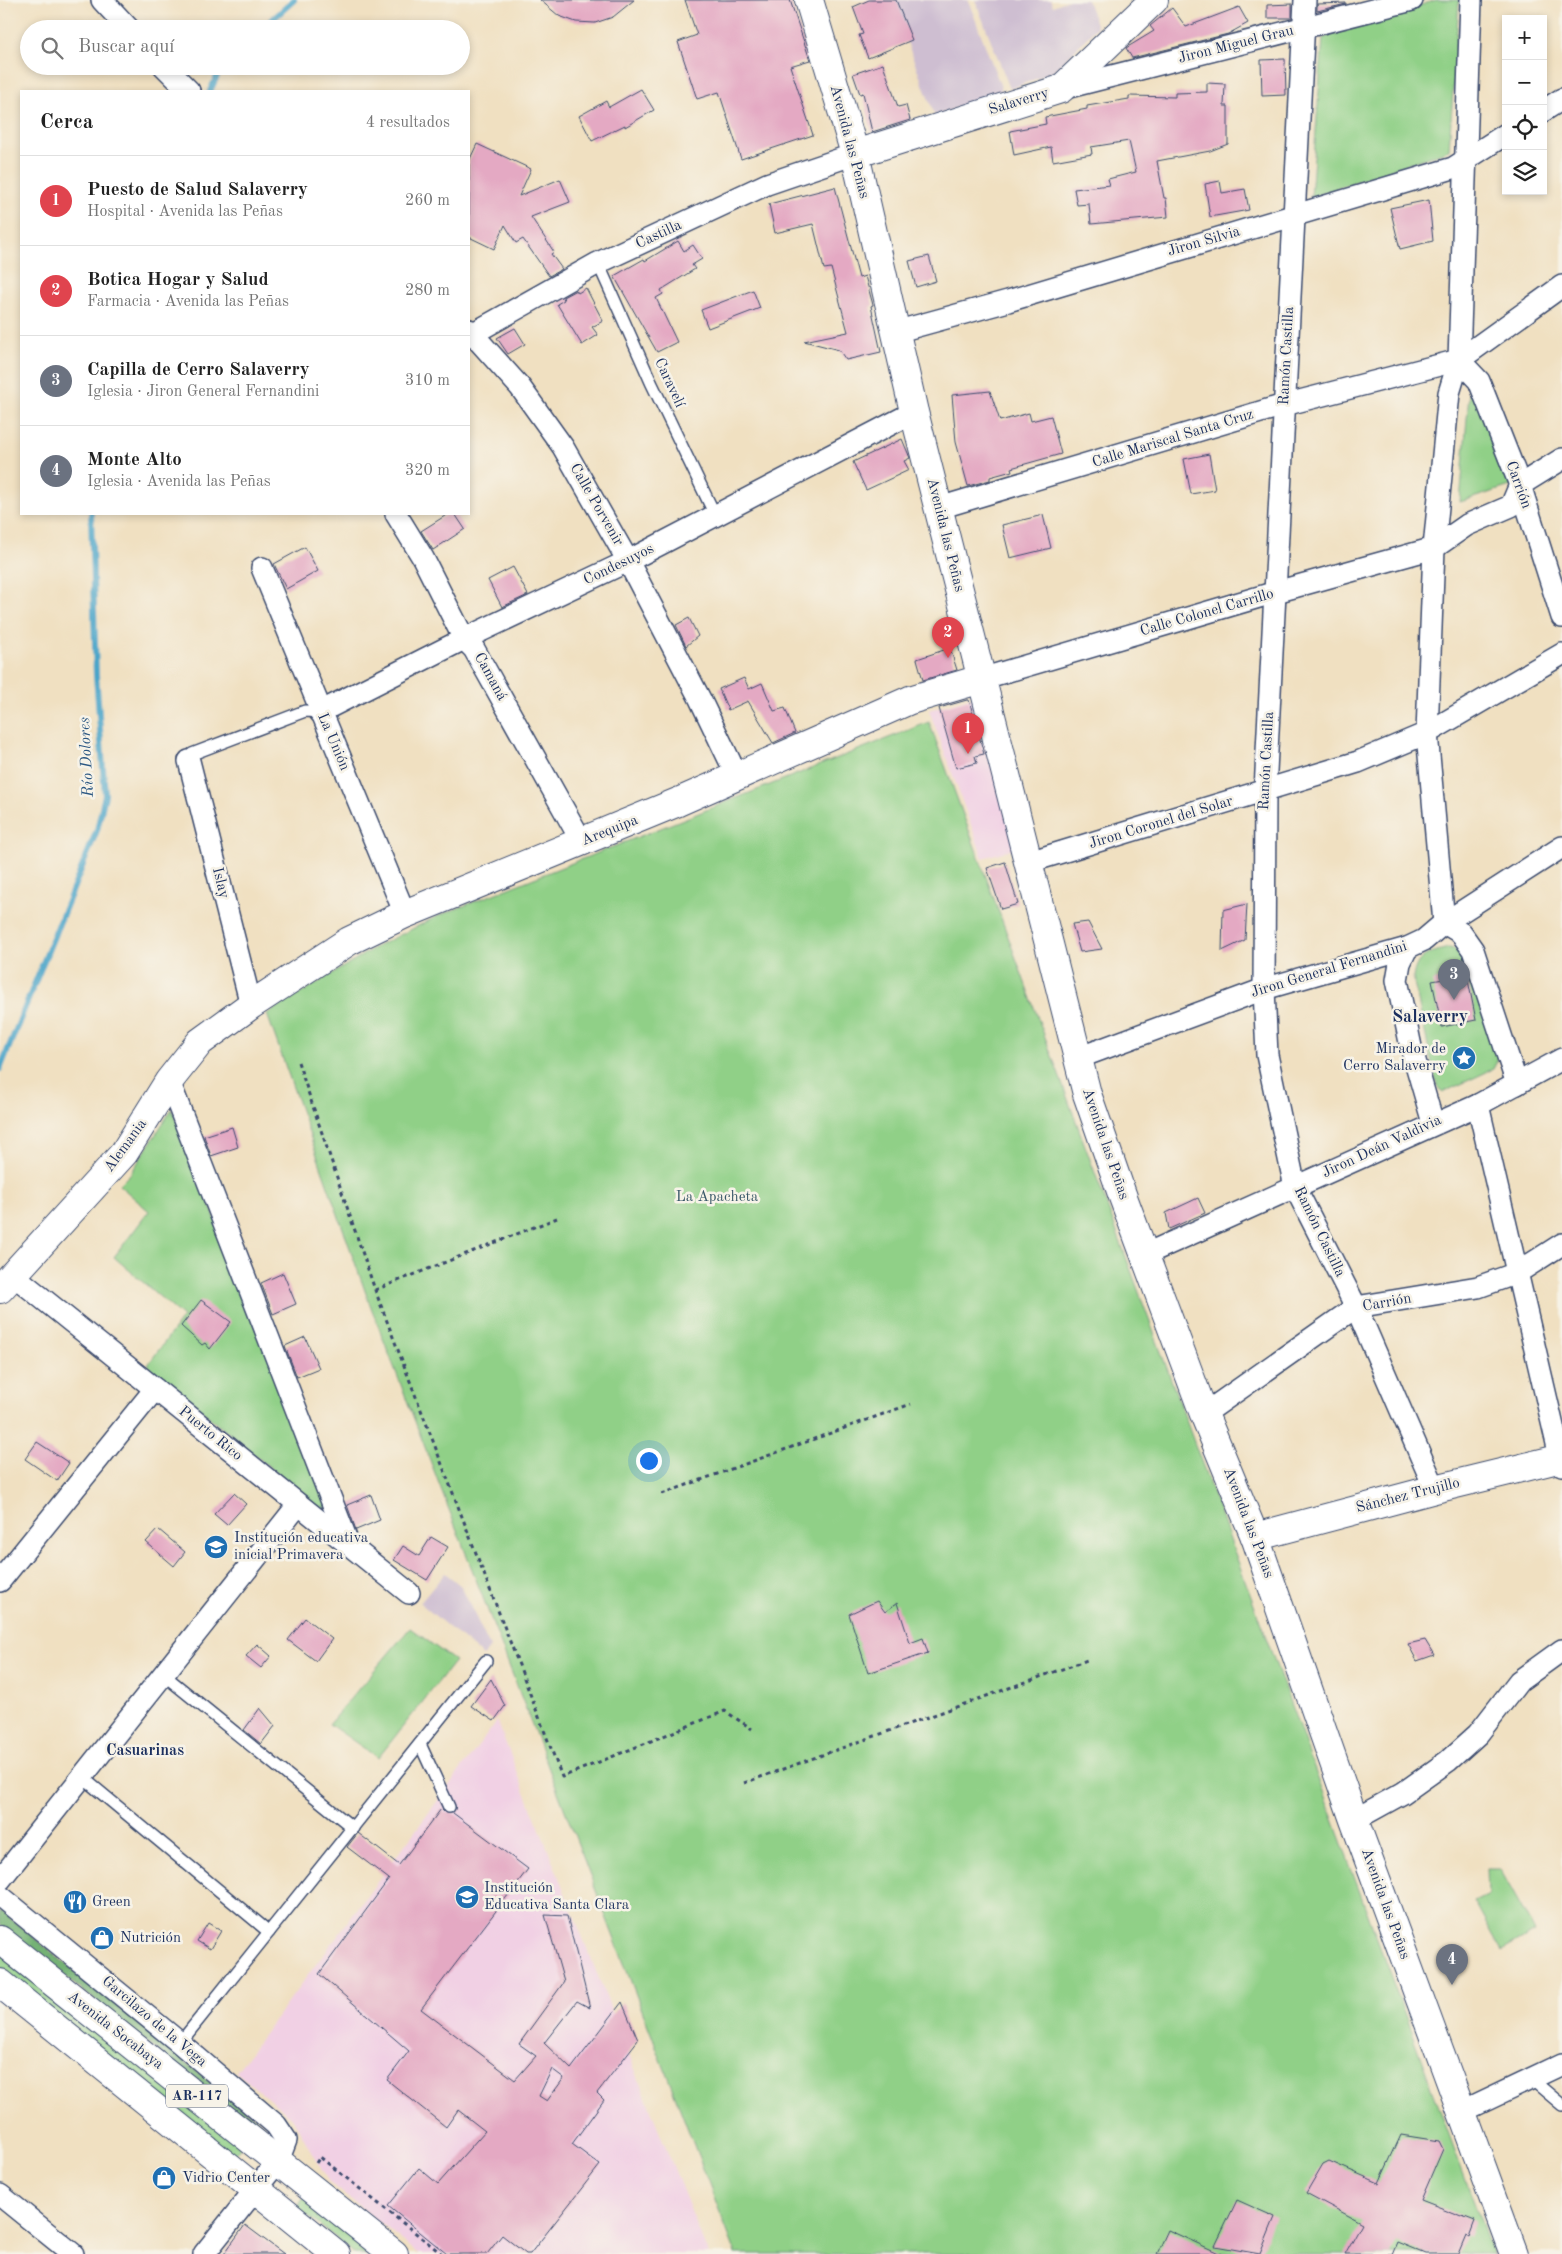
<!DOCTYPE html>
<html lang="es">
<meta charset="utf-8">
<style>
:root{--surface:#fff;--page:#f2f2f2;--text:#222;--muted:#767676;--line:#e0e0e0;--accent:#1f6fb2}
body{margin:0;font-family:"Old Standard TT",serif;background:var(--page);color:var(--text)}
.controls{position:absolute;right:15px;top:15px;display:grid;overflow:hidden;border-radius:0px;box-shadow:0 2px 8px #0003}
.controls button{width:45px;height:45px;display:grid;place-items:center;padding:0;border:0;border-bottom:1px solid var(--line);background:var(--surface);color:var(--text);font:25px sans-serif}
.you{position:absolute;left:648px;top:1460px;width:18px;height:18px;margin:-12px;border:4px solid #fff;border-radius:50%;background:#1a73e8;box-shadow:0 0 0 8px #1a73e833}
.badge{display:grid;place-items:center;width:32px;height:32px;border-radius:50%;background:var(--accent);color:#fff;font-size:16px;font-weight:700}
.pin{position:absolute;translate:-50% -41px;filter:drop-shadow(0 1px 2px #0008)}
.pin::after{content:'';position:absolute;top:26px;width:18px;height:15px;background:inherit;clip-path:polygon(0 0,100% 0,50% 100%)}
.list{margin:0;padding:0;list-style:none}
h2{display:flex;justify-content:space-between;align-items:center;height:65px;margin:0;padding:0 20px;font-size:21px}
h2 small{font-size:16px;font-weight:400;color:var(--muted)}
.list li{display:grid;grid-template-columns:32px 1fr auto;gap:15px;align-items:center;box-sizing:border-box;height:90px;padding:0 20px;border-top:1px solid var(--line)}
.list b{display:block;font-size:19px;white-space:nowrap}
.list p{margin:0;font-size:16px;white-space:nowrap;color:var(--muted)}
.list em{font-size:16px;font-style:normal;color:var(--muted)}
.icon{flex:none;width:28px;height:28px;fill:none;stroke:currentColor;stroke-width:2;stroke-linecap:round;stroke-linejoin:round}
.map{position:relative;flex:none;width:1562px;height:2254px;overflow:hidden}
.search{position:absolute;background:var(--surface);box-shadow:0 2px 8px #0003;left:20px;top:20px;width:450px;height:55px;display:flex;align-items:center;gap:12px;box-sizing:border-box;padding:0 18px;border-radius:28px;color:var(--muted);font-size:19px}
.panel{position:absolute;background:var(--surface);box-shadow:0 2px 8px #0003;left:20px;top:90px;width:450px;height:425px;border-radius:0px}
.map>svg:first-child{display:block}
.built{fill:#f1d0e4}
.industrial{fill:#cebed1}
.green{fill:#90d087;stroke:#568072}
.forest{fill:#74b274;stroke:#487069}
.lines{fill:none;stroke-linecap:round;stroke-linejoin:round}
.stream{stroke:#4ca5c9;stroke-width:6}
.building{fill:#e4a9c3;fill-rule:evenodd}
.lane-casing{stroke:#3b4a6d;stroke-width:14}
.street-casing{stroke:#3b4a6d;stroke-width:24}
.secondary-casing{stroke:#3b4a6d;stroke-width:30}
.primary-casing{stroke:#3b4a6d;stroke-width:30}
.path{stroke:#3b4a6d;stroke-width:3;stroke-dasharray:4 4;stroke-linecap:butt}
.lane{stroke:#fff;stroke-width:11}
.street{stroke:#fff;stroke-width:21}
.secondary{stroke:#fff;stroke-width:28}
.primary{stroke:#fff;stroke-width:28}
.labels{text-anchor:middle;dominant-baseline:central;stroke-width:5;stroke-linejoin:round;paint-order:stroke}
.shield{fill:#f7f3e8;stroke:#5d6a87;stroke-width:1}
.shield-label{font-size:14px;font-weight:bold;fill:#1b2f5e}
.street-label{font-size:15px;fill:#1b2f5e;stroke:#f7f3e8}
.poi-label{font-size:15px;fill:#1b2f5e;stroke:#f7f3e8;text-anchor:start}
.park-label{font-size:15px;fill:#385768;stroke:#f7f3e8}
.water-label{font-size:16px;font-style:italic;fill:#2c5883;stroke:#f7f3e8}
.neighbourhood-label{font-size:16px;font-weight:bold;fill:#1b2f5e;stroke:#f7f3e8}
.quarter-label{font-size:18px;font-weight:bold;fill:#1b2f5e;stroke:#f7f3e8}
</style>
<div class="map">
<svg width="1562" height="2254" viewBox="0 0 1562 2254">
<rect width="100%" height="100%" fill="#f7f3e8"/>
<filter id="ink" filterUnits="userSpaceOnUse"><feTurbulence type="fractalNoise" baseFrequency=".02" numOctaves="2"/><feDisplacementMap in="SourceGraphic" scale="10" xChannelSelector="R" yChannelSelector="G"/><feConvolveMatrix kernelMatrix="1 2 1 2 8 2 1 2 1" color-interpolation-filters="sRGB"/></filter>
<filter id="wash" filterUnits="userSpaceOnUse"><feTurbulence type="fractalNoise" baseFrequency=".0096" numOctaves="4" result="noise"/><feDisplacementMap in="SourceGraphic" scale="20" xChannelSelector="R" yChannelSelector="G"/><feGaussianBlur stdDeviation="1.12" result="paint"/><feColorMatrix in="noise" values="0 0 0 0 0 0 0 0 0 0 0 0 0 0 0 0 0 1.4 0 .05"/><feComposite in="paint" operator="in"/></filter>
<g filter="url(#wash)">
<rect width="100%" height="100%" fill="#f0e0c1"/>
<!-- built -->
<g class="built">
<polygon points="976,696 1016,848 983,858 929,710"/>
<polygon points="497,1721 708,2254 419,2254 328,2181 293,2119 236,2072"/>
</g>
<!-- industrial -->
<g class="industrial">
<polygon points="891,0 968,0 1002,90 935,116"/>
<polygon points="975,0 1050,0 1053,6 1069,0 1087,0 1097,27 1053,72 1010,89"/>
<polygon points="445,1573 461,1586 490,1647 483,1656 420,1603"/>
</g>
<!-- green -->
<g class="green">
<polygon points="1436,0 1459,0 1449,150 1311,197 1323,38"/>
<polygon points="1470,382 1523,482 1460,502"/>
<polygon points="929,722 1493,2254 736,2254 369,1302 267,1014 374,948 438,916"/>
<path d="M1449 948 1455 949 1464 956 1498 1059 1493 1069 1444 1092 1437 1086 1413 978C1416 955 1429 953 1449 948Z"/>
<polygon points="172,1109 335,1521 147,1366 183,1317 114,1257 149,1211 119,1185 131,1173"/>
<polygon points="410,1628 455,1661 378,1758 329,1724"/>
<polygon points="1487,1869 1500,1869 1535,1932 1502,1951 1474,1901 1488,1894"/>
<polygon points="0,1952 241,2146 233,2156 0,1970"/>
<polygon points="304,2198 373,2254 355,2254 297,2207"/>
</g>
<!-- forest -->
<polygon class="forest" points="0,1910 262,2124 257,2130 0,1925"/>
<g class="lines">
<!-- stream -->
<g class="stream">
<polyline points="262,29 294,0"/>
<polyline points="210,91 222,66"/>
<polyline points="0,1069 97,830 105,795 96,675 91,514"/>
</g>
</g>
<g id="blocks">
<!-- building -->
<g class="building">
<polygon points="540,0 634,0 613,17 595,23 576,22 559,16"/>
<polygon points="685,0 790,0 810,60 790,66 813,135 741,159 719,92 697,99 678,42 697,35"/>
<polygon points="869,0 896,0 912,40 868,58 859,35 863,34 853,7"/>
<polygon points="1346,3 1346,4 1317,11 1317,4"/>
<polygon points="1292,4 1292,18 1267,18 1267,5"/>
<polygon points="1239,7 1248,23 1228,34 1132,58 1126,48 1154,31 1150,26 1172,8 1186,27"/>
<polygon points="1285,59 1286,95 1262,96 1261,60"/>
<polygon points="883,64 898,107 906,105 910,120 872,132 863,93 860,94 853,74"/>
<polygon points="1207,83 1225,84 1224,106 1228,106 1228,144 1210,151 1157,161 1164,198 1166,198 1168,217 1091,224 1089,204 1077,205 1074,189 1110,185 1108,179 1136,172 1129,141 1091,147 1092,154 1053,161 1051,147 1014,155 1010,131 1046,124 1045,117 1087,109 1087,106 1129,99 1129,96 1175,97 1175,93 1207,92"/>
<polygon points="641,89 654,110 625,127 625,125 592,141 579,116 606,101 609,107"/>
<polygon points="477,144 531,169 519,196 560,179 570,202 531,217 554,252 551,254 562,269 549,276 523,239 516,243 505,225 494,249 469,237 469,161"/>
<polygon points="1220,181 1222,193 1245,189 1249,210 1210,217 1205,184"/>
<polygon points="835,187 859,278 865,276 873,305 871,306 881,352 846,360 839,350 804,341 848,332 831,268 824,269 813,224 775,233 769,204"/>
<polygon points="1429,200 1433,241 1400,249 1390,208"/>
<polygon points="678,241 684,251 693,245 702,259 692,265 695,269 661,290 663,294 656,298 677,342 657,352 614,276 644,259 645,261"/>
<polygon points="929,256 936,281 916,287 909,261"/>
<polygon points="586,288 603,321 592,327 598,335 582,345 557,304 564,300 563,297 576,290 578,293"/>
<polygon points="753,290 760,308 708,328 701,310"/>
<polygon points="515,328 525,344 508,354 497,338"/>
<polygon points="990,391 1000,421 1029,413 1031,421 1051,416 1061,454 1011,468 1012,471 990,477 990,480 968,486 956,442 952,395"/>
<polygon points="902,439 910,458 904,461 909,470 866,490 853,462"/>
<polygon points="1209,454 1215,490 1191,494 1184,459"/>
<polygon points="448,514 455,514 465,529 433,550 421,531"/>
<polygon points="1043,515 1051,548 1010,558 1002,525"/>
<polygon points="305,547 318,571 286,589 274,564"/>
<polygon points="513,567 528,595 502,607 488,580"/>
<polygon points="689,618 698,636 686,646 676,625"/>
<polygon points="950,648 957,670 923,680 917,659"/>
<polygon points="744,678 749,689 762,683 774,711 785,708 795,733 773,743 748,701 728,710 719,689"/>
<polygon points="967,700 969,700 984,754 975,756 977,763 956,768 939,708"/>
<polygon points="1005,862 1018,904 1001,909 987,868"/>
<polygon points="1247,904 1245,940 1222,951 1223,910"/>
<polygon points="1088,922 1102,949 1080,952 1072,924"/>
<polygon points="1467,975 1476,1020 1442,1027 1432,981"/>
<polygon points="232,1127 238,1147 211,1156 204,1136"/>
<polygon points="1198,1198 1205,1213 1169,1229 1166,1213"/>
<polygon points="283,1273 296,1304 273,1314 261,1283"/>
<polygon points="201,1300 231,1322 210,1349 205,1343 202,1345 181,1326"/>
<polygon points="305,1337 319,1368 297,1377 285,1346"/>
<polygon points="37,1442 69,1463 57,1481 25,1459"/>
<polygon points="234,1493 246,1504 227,1525 214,1514"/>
<polygon points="371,1495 380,1520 356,1530 347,1505"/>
<polygon points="158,1529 185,1552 174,1566 146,1542"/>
<polygon points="431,1537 448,1547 427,1580 394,1560 403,1546 419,1556"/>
<polygon points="877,1601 885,1612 897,1603 910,1643 923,1638 928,1653 868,1673 849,1614"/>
<polygon points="305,1618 332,1639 316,1661 288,1640"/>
<polygon points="1425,1640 1434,1655 1417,1661 1408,1644"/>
<polygon points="257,1644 271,1656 261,1668 246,1656"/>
<polygon points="491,1679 505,1706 494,1721 471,1706"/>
<polygon points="260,1708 275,1726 261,1744 244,1730"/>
<path d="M441 1809 445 1813H453L528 1869 421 2009 515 2080 536 2056 519 2044 564 1982 545 1915 567 1916 590 2008 577 2001 544 2043 571 2069 622 2002 638 2040 597 2093 604 2100 572 2144 600 2165 530 2254H526L502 2235 487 2254H447L388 2206 419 2168 438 2184 485 2131 458 2110 446 2127 387 2080 409 2051 319 1974 389 1879 347 1847 358 1833 399 1865ZM552 2069 564 2078 547 2101 539 2096Z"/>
<polygon points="208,1923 221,1931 210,1949 197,1941"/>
<polygon points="1401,2135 1439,2141 1443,2149 1421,2200 1475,2221 1469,2237 1466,2235 1458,2254 1426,2254 1397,2242 1392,2254 1345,2254 1362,2223 1306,2193 1323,2164 1329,2161 1379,2183"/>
<polygon points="1237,2200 1275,2217 1260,2254 1215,2246"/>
<polygon points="245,2225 257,2234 284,2254 224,2254"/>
<polygon points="1168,2230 1221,2254 1157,2254"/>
</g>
</g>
</g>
<g filter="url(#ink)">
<use href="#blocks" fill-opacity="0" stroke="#3b4a6d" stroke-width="1"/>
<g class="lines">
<!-- lane casing -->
<g class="lane-casing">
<g id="lane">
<polyline points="598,263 651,382 715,515"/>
<polyline points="189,761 192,754 305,711 320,712"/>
<polyline points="164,1675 353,1828"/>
<polyline points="420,1744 449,1807"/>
<polyline points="82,1777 269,1932"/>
<polyline points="180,2043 486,1661"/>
<polyline points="1530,2078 1562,2105"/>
</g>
</g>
<!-- street casing -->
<g class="street-casing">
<g id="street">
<polyline points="102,0 129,29"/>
<polyline points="1305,0 1265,791 1264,989 1267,1055 1295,1187 1356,1307 1435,1489"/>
<polyline points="1471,0 1459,360 1449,393 1434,548 1427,733 1444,923 1461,933 1473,950 1517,1084"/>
<polyline points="164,66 189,91"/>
<polyline points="1061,89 1412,0"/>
<polyline points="1543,111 1562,99"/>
<polyline points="469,330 520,387 563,447 628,561 700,699 737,776"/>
<polyline points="895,332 1008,301 1453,168 1506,134"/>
<polyline points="472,334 598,263 767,184 855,154"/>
<polyline points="1459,360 1479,381 1520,485 1562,617"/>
<polyline points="939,508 1284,405 1459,360 1562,286"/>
<polyline points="396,514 423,558 464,639 474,649 582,842"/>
<polyline points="262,568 405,914"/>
<polyline points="981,679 1276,592 1434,548 1467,525 1511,506 1520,485 1562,459"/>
<polyline points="320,712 464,639 628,561 914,412"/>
<polyline points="189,761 251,1005"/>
<polyline points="1029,862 1358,762 1427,733 1562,654"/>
<polyline points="1407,948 1400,963 1397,980 1411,1047 1433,1123"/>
<polyline points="1078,1058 1264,989 1407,948 1424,940 1444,923 1562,847"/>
<polyline points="169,1081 348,1543"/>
<polyline points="1478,1105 1562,1465"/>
<polyline points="1144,1255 1478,1105 1562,1059"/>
<polyline points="12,1274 409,1593"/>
<polyline points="1204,1414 1356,1307 1478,1287 1517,1273 1562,1244"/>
<polyline points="0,1581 155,1389"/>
<polyline points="1354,1820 1403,1793 1448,1761 1478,1734 1519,1681 1562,1650"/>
<polyline points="0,1880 298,1505"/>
<polyline points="0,1896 180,2043 276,2125 286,2140 278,2161 204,2254"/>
<polyline points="1461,2112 1562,2064"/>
<polyline points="0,2195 73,2254"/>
</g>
</g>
<!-- secondary casing -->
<g class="secondary-casing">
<g id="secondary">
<polyline points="809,0 855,154 914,412 1087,1094 1123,1197 1204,1414 1255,1537 1354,1820 1514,2254"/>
<polyline points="855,154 1061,89 1154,0"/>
<polyline points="0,1289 124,1153 169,1081 200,1042 251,1005 349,941 405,914 678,802 910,700 981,679"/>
<polyline points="1255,1537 1435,1489 1562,1458"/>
</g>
</g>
<!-- primary casing -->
<g class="primary-casing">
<g id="primary">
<polyline points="0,1940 394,2254"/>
<polyline points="0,1983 336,2254"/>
</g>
</g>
<!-- path -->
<g class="path">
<polyline points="298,1062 375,1290 562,1777 725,1711 752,1729"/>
<polyline points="375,1290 557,1218"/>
<polyline points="662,1494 911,1404"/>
<polyline points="744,1783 1090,1659"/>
<polyline points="316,2163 320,2157 442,2254"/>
</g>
<!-- lane -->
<use href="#lane" class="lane"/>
<!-- street -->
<use href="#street" class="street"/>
<!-- secondary -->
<use href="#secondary" class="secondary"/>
<!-- primary -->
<use href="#primary" class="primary"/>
</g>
</g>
<!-- icons -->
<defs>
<g id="sight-disc" transform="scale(1.25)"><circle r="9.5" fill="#1f6fb2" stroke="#f7f3e8"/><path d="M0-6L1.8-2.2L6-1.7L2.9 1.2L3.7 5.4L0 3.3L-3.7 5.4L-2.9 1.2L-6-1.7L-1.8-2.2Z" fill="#fff"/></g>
<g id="school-disc" transform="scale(1.25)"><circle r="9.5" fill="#1f6fb2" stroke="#f7f3e8"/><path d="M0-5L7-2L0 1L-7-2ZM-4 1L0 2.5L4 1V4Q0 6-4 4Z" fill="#fff"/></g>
<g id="restaurant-disc" transform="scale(1.25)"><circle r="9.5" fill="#1f6fb2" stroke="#f7f3e8"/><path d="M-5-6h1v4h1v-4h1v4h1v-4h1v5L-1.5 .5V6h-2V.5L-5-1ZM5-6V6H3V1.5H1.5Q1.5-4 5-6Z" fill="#fff"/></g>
<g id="shop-disc" transform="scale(1.25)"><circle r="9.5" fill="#1f6fb2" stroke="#f7f3e8"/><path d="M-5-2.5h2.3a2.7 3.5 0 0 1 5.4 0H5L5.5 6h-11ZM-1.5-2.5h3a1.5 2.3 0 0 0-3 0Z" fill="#fff"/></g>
</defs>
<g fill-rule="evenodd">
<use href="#sight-disc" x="1464" y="1058"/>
<use href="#school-disc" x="216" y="1547"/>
<use href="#school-disc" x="467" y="1897"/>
<use href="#restaurant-disc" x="75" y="1902"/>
<use href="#shop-disc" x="102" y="1938"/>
<use href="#shop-disc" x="164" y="2178"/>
</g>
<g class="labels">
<!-- shield labels -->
<rect class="shield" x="166" y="2084.5" width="62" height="23" rx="4"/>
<g class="shield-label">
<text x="197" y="2096">AR-117</text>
</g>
<!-- street labels -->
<g class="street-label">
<text transform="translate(1236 45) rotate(-14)">Jiron Miguel Grau</text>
<text transform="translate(1019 102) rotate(-17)">Salaverry</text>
<text transform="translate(849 142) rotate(75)">Avenida las Peñas</text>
<text transform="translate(659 235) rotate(-25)">Castilla</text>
<text transform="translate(1204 242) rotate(-16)">Jiron Silvia</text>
<text transform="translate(1287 356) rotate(-87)">Ramón Castilla</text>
<text transform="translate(669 383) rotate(65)">Caravelí</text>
<text transform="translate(1173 439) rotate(-17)">Calle Mariscal Santa Cruz</text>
<text transform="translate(1518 485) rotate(70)">Carrión</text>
<text transform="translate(596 505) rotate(60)">Calle Porvenir</text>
<text transform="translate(945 535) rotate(76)">Avenida las Peñas</text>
<text transform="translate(619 565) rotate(-26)">Condesuyos</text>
<text transform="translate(1207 613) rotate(-16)">Calle Colonel Carrillo</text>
<text transform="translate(490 677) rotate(61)">Camaná</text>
<text transform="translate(333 742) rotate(67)">La Unión</text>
<text transform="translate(1267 761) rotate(-87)">Ramón Castilla</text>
<text transform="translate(1161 823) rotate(-17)">Jiron Coronel del Solar</text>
<text transform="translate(610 831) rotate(-22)">Arequipa</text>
<text transform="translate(220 883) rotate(76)">Islay</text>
<text transform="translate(1329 970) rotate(-17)">Jiron General Fernandini</text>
<text transform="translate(1105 1144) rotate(71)">Avenida las Peñas</text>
<text transform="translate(126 1146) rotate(-54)">Alemania</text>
<text transform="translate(1382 1147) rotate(-25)">Jiron Deán Valdivia</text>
<text transform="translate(1319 1232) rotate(64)">Ramón Castilla</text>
<text transform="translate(1387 1303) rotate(-10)">Carrión</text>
<text transform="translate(210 1434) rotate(39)">Puerto Rico</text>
<text transform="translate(1408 1496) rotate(-14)">Sánchez Trujillo</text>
<text transform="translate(1248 1523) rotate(69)">Avenida las Peñas</text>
<text transform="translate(1385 1904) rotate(70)">Avenida las Peñas</text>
<text transform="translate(154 2022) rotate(40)">Garcilazo de la Vega</text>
<text transform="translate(115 2031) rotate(38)">Avenida Socabaya</text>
</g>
<!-- poi labels -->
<g class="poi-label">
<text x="1446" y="1049" text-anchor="end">Mirador de<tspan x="1446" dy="17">Cerro Salaverry</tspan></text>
<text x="234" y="1538">Institución educativa<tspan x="234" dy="17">inicial Primavera</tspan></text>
<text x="484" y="1888">Institución<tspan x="484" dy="17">Educativa Santa Clara</tspan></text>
<text x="92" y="1902">Green</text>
<text x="120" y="1938">Nutrición</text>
<text x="182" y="2178">Vidrio Center</text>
</g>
<!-- park labels -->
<g class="park-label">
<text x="717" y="1197">La Apacheta</text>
</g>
<!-- water labels -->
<g class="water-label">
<text transform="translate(87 757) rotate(-93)">Río Dolores</text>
</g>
<!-- neighbourhood labels -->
<g class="neighbourhood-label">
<text x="145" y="1751">Casuarinas</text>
</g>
<!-- quarter labels -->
<g class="quarter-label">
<text x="1430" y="1017">Salaverry</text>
</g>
</g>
</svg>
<div class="controls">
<button>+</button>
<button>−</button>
<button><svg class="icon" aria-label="locate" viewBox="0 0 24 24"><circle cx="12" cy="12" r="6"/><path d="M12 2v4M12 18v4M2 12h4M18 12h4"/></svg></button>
<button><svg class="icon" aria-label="layers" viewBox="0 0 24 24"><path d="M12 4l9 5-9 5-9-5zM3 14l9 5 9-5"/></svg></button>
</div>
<div class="you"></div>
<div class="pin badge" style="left:968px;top:754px;background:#e0444e">1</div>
<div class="pin badge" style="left:948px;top:658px;background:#e0444e">2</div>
<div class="pin badge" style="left:1454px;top:1000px;background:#6b7280">3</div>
<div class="pin badge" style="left:1452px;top:1985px;background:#6b7280">4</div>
<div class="search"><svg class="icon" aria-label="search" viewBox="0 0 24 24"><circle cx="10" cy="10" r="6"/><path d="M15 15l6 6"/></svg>Buscar aquí</div>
<section class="panel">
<h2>Cerca<small>4 resultados</small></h2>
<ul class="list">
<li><span class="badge" style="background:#e0444e">1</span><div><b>Puesto de Salud Salaverry</b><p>Hospital · Avenida las Peñas</p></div><em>260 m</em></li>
<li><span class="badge" style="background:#e0444e">2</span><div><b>Botica Hogar y Salud</b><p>Farmacia · Avenida las Peñas</p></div><em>280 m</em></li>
<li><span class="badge" style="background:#6b7280">3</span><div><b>Capilla de Cerro Salaverry</b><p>Iglesia · Jiron General Fernandini</p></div><em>310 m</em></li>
<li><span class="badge" style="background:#6b7280">4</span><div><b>Monte Alto</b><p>Iglesia · Avenida las Peñas</p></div><em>320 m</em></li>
</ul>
</section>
</div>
